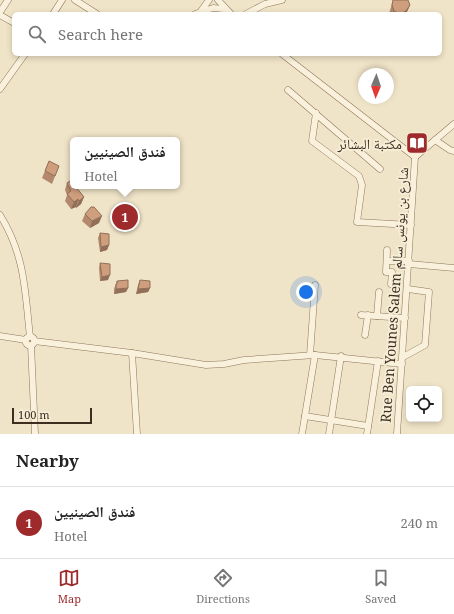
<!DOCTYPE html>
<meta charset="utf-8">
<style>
:root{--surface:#fff;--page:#f6f6f6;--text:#222;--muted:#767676;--line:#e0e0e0;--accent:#9e2a2b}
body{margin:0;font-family:"Noto Serif","Noto Naskh Arabic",serif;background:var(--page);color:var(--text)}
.controls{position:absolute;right:12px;bottom:12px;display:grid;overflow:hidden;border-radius:6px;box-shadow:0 2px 6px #0003}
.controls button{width:36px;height:36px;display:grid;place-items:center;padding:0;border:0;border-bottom:1px solid var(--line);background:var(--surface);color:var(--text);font:20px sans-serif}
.compass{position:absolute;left:358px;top:68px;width:36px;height:36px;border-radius:50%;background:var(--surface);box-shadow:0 2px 6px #0003;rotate:182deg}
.scale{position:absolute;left:12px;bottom:10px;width:80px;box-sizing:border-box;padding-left:4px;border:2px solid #3d2e20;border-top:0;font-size:11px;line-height:14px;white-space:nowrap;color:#3d2e20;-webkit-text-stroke:3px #f7eed8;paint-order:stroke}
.you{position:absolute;left:306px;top:292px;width:14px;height:14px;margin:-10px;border:3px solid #fff;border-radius:50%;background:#1a73e8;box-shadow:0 0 0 6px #1a73e833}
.badge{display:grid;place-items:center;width:26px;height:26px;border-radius:50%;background:var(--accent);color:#fff;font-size:13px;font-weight:700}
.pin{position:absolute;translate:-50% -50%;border:2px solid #fff;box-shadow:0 1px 4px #0006}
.popup{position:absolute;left:70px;top:137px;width:110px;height:52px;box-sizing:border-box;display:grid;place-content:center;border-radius:6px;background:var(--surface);filter:drop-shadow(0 1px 3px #0005);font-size:13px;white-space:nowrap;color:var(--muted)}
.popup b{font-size:15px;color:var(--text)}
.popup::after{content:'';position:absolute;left:50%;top:100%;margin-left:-8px;border:8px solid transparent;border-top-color:var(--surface)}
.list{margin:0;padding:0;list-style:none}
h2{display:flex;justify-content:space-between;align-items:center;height:52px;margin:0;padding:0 16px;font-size:17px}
h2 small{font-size:13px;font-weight:400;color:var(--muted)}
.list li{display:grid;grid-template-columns:26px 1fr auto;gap:12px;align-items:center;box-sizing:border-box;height:72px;padding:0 16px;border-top:1px solid var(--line)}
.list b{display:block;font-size:15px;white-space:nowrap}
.list p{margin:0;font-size:13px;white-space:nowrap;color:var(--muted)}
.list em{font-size:13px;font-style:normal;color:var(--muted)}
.icon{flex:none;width:22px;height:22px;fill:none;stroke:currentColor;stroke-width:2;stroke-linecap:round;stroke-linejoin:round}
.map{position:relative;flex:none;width:454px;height:434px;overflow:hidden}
.search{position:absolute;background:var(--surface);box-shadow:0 2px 6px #0003;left:12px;right:12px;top:12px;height:44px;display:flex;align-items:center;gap:10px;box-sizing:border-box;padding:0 14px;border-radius:6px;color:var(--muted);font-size:15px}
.sheet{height:124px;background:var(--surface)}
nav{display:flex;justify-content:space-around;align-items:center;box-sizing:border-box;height:56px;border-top:1px solid var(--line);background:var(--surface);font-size:11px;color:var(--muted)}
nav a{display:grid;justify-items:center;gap:2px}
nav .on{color:var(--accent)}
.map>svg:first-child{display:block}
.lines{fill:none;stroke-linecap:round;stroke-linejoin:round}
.minor-casing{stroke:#8d765c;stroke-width:7}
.minor{stroke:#faf1dc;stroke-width:6}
.wall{fill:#b2896c}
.shaded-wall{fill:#916f58}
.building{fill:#cf9f7d;stroke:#916f58}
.labels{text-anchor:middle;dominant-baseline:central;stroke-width:3.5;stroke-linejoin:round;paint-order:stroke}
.poi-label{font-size:14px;fill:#3d2e20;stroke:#f7eed8;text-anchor:end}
.street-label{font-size:14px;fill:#3d2e20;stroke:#f7eed8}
</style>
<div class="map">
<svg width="454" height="434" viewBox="0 0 454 434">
<rect width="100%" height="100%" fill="#f0e4c8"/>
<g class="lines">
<!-- minor casing -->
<g class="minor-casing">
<g id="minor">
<polyline points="75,0 97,14"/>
<polyline points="218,0 231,14"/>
<polyline points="201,11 209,0"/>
<polyline points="0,12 8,0"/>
<polyline points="53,14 62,0"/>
<polyline points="195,14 213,8 224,9"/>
<polyline points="246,14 265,4 282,0"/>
<polyline points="0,15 14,23"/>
<polyline points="282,54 415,157"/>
<polyline points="0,89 25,54"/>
<polyline points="288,90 380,169"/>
<polyline points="316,113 312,141 359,176 362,185 357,222 411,225"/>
<polyline points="435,140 450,150 454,151"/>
<polyline points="415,157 454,124"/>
<path d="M0 215C25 255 25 291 30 337"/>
<polyline points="387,250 386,272 392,272 391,284"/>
<polyline points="387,261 409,261"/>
<polyline points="409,264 454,268"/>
<polyline points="361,315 405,318"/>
<polyline points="377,316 379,292"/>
<polyline points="365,335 368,315"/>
<polyline points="0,336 26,340"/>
<circle cx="30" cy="341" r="4.5"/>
<polyline points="34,341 132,353 206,365 224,364 244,360 315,355 402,364"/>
<polyline points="31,345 35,434"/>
<polyline points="132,353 137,434"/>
<polyline points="310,355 315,285"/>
<polyline points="403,357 425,345 429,292 408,289"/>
<polyline points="305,416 368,426"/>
<polyline points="302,434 315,355"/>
<polyline points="329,434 341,356"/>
<polyline points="367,434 378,361"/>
<polyline points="397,434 415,157"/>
</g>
</g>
<!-- minor -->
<use href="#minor" class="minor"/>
</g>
<!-- wall -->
<g class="wall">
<polygon points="393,0 410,5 406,14 389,14"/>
<polygon points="49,161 59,166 52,184 42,178"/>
<polygon points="67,183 84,197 81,204 76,208 76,207 71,209 65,201 67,195 65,190"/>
<polygon points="85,214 99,223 90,228 82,221"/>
<polygon points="100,233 109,245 107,250 100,252 98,238"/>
<polygon points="100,263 108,280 100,281 99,268"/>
<polygon points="140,280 150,288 148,292 136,294 138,285"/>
<polygon points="117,281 128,288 126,292 114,294 114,289"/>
</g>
<!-- shaded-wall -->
<g class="shaded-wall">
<polygon points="410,5 406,14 400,14"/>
<polygon points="84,197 81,204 76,208 79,201"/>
<polygon points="78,199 76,207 71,209 74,202"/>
<polygon points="102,216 99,223 90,228 92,221"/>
<polygon points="109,245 107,250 100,252 101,247"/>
<polygon points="110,275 108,280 100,281 102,277"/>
<polygon points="128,288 126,292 114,294 116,289"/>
<polygon points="150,288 148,292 136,294 138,289"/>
</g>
<!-- building -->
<g class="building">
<polygon points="393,0 408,0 410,5 406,11 400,14 394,11 392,5"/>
<polygon points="49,161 59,166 55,176 45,171"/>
<polygon points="70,181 74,189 76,187 84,197 79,201 78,199 74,202 67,194 71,191 67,183"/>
<polygon points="91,207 94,207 102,216 92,221 85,214"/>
<polygon points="100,233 109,234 109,245 101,247"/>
<polygon points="100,263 110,264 110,275 102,277"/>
<polygon points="128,280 128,288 116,289 116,284 117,284 117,281"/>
<polygon points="140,280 150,281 150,288 138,289"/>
</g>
<!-- icons -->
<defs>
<g id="library-square" transform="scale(1.15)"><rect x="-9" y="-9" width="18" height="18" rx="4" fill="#9e2a2b" stroke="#f7eed8"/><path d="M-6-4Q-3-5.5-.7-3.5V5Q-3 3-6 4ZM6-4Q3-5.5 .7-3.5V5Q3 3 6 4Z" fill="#fff"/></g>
</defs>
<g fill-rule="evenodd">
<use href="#library-square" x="417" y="143"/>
</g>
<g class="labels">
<!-- poi labels -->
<g class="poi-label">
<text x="402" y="143">مكتبة البشائر</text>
</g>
<!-- street labels -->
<g class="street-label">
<text transform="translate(394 295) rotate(-86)">Rue Ben Younes Salem شارع بن يونس سالم</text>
</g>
</g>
</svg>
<div class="controls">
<button><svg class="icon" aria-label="locate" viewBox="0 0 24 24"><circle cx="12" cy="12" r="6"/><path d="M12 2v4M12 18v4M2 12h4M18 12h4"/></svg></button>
</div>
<svg class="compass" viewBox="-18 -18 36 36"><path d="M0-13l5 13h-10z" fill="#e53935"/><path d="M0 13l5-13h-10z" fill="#767676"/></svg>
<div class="scale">100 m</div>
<div class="you"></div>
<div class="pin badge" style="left:125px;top:217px">1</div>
<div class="popup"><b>فندق الصينيين</b>Hotel</div>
<div class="search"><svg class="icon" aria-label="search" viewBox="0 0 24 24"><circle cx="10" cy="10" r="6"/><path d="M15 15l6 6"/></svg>Search here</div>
</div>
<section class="sheet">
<h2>Nearby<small></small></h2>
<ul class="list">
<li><span class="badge">1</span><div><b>فندق الصينيين</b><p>Hotel</p></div><em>240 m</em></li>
</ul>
</section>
<nav>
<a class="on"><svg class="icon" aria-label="map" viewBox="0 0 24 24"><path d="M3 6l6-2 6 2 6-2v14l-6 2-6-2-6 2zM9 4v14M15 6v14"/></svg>Map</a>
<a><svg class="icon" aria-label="directions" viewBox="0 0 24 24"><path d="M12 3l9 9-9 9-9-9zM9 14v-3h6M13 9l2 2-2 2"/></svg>Directions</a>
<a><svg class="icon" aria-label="saved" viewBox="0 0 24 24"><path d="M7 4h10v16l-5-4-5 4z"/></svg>Saved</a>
</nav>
